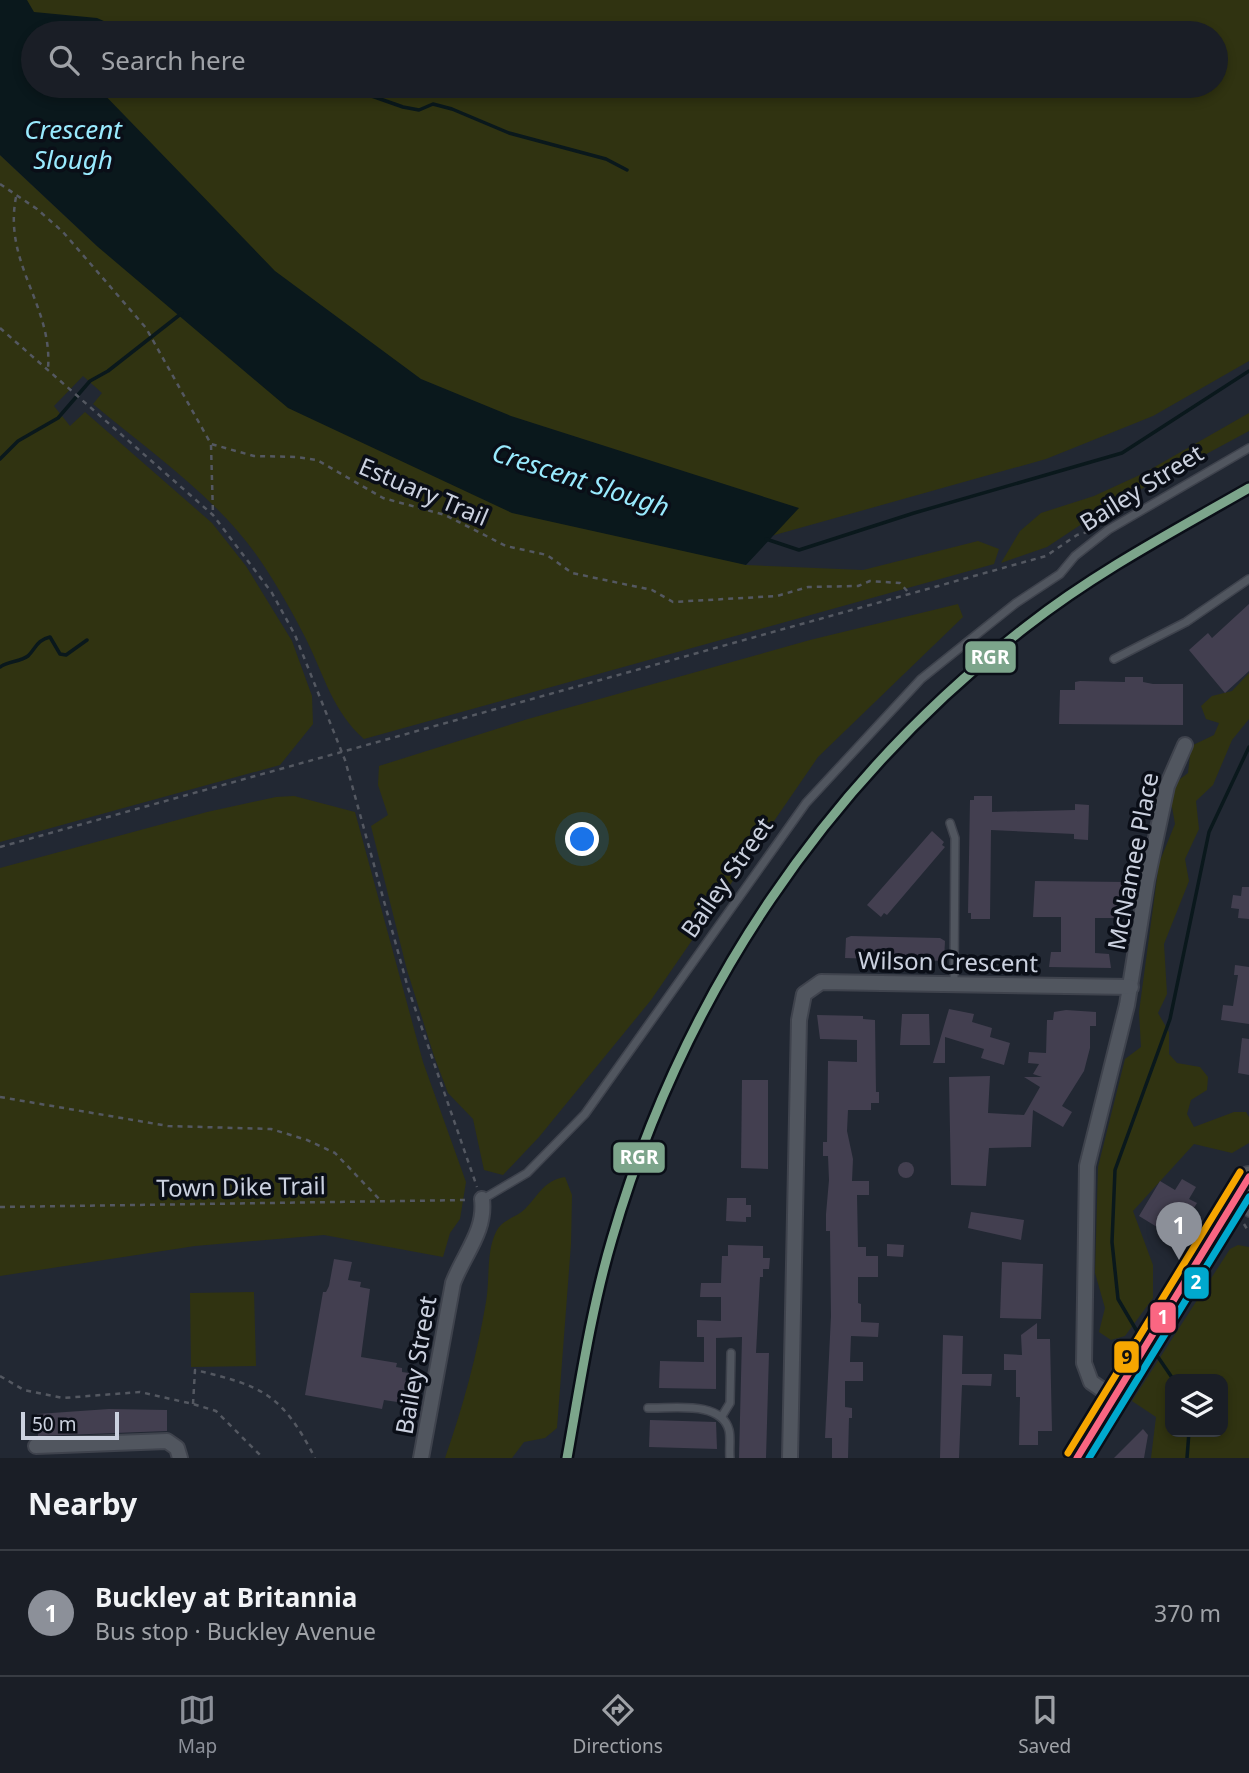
<!DOCTYPE html>
<meta charset="utf-8">
<style>
:root{--surface:#1a1e26;--page:#23272e;--text:#f1f3f6;--muted:#9fa2a7;--line:#383c43;--accent:#8c9099}
body{margin:0;font-family:"Noto Sans",sans-serif;background:var(--page);color:var(--text)}
.controls{position:absolute;right:21px;bottom:21px;display:grid;overflow:hidden;border-radius:14px;box-shadow:0 4px 10px #0003}
.controls button{width:63px;height:63px;display:grid;place-items:center;padding:0;border:0;border-bottom:2px solid var(--line);background:var(--surface);color:var(--text);font:35px sans-serif}
.scale{position:absolute;left:21px;bottom:18px;width:98px;box-sizing:border-box;padding-left:7px;border:4px solid #cbd1df;border-top:0;font-size:19px;line-height:24px;white-space:nowrap;color:#cbd1df;-webkit-text-stroke:5px #0a0e17;paint-order:stroke}
.you{position:absolute;left:583px;top:840px;width:24px;height:24px;margin:-18px;border:5px solid #fff;border-radius:50%;background:#1a73e8;box-shadow:0 0 0 10px #1a73e833}
.badge{display:grid;place-items:center;width:46px;height:46px;border-radius:50%;background:var(--accent);color:#fff;font-size:23px;font-weight:700}
.pin{position:absolute;translate:-50% -58px;filter:drop-shadow(0 2px 4px #0008)}
.pin::after{content:'';position:absolute;top:37px;width:24px;height:21px;background:inherit;clip-path:polygon(0 0,100% 0,50% 100%)}
.list{margin:0;padding:0;list-style:none}
h2{display:flex;justify-content:space-between;align-items:center;height:91px;margin:0;padding:0 28px;font-size:30px}
h2 small{font-size:23px;font-weight:400;color:var(--muted)}
.list li{display:grid;grid-template-columns:46px 1fr auto;gap:21px;align-items:center;box-sizing:border-box;height:126px;padding:0 28px;border-top:2px solid var(--line)}
.list b{display:block;font-size:26px;white-space:nowrap}
.list p{margin:0;font-size:23px;white-space:nowrap;color:var(--muted)}
.list em{font-size:23px;font-style:normal;color:var(--muted)}
.icon{flex:none;width:38px;height:38px;fill:none;stroke:currentColor;stroke-width:2;stroke-linecap:round;stroke-linejoin:round}
.map{position:relative;flex:none;width:1249px;height:1458px;overflow:hidden}
.search{position:absolute;background:var(--surface);box-shadow:0 4px 10px #0003;left:21px;right:21px;top:21px;height:77px;display:flex;align-items:center;gap:18px;box-sizing:border-box;padding:0 24px;border-radius:38px;color:var(--muted);font-size:26px}
.sheet{height:217px;background:var(--surface)}
nav{display:flex;justify-content:space-around;align-items:center;box-sizing:border-box;height:98px;border-top:2px solid var(--line);background:var(--surface);font-size:19px;color:var(--muted)}
nav a{display:grid;justify-items:center;gap:4px}
nav .on{color:var(--accent)}
.map>svg:first-child{display:block}
.green{fill:#303311;fill-rule:evenodd}
.water{fill:#0a181c}
.lines{fill:none;stroke-linecap:round;stroke-linejoin:round}
.stream{stroke:#0a181c;stroke-width:3.5}
.building{fill:#433f50}
.lane-casing{stroke:#3f434d;stroke-width:10}
.street-casing{stroke:#3f434d;stroke-width:18}
.secondary-casing{stroke:#3f434d;stroke-width:24}
.path{stroke:#545861;stroke-width:2.5;stroke-dasharray:5 5;stroke-linecap:butt}
.lane{stroke:#51565f;stroke-width:7}
.street{stroke:#51565f;stroke-width:14}
.secondary{stroke:#54565b;stroke-width:21}
.bus-1-casing{stroke:#0a0e17;stroke-width:12}
.bus-2-casing{stroke:#0a0e17;stroke-width:12}
.bus-3-casing{stroke:#0a0e17;stroke-width:12}
.bus-1{stroke:#fa6682;stroke-width:7}
.bus-2{stroke:#00a9ce;stroke-width:7}
.bus-3{stroke:#f7a600;stroke-width:7}
.rail-1-casing{stroke:#0a0e17;stroke-width:14}
.rail-1{stroke:#7ca58b;stroke-width:9}
.labels{text-anchor:middle;dominant-baseline:central;stroke-width:7;stroke-linejoin:round;paint-order:stroke}
.street-label{font-size:24px;fill:#cbd1df;stroke:#0a0e17}
.water-label{font-size:26px;font-style:italic;fill:#99eafe;stroke:#0a0e17}
.line-badge{stroke:#0a0e17;stroke-width:2.5}
.badge-label{font-size:19px;text-anchor:middle;font-weight:bold;fill:#fff}
.pale-badge-label{font-size:19px;text-anchor:middle;font-weight:bold;fill:#111}
</style>
<div class="map">
<svg width="1249" height="1458" viewBox="0 0 1249 1458">
<rect width="100%" height="100%" fill="#222833"/>
<!-- green -->
<g class="green">
<path d="M0 0H1249V361L1153 416 1046 459 707 554 746 565 863 570 978 541 999 549 994 564 364 739C333 712 324 675 306 639 293 613 277 585 260 560 218 498 150 452 93 404L102 393 83 376 54 406 70 426 85 412 212 523 246 566 292 641 312 696 313 724 280 765 0 842V155L98 247 0 123ZM33 33H1216V86H33Z"/>
<polygon points="1249,413 1249,431 1106,508 1047,547 1001,563 1020,531 1041,513 1094,496 1144,473"/>
<polygon points="958,604 963,617 818,757 651,1000 539,1137 503,1175 484,1170 473,1119 448,1093 434,1056 407,970 371,826 388,815 378,785 379,766 528,719 810,640"/>
<polygon points="1249,673 1249,719 1232,740 1213,785 1196,801 1199,829 1185,859 1189,881 1164,944 1167,994 1158,1013 1169,1032 1169,1054 1177,1063 1200,1067 1208,1077 1207,1090 1191,1100 1187,1114 1194,1127 1234,1112 1246,1112 1249,1117 1249,1143 1232,1153 1194,1144 1133,1211 1153,1265 1153,1298 1125,1336 1111,1340 1099,1332 1105,1308 1095,1273 1098,1167 1125,1059 1141,1047 1139,1012 1159,863 1175,824 1171,801 1176,782 1188,773 1191,746 1214,735 1219,723 1206,719 1201,706 1212,696 1232,691"/>
<polygon points="294,796 355,812 423,1062 466,1182 460,1219 450,1233 443,1257 324,1235 195,1246 0,1276 0,868 207,812 276,797"/>
<path d="M565 1177 572 1195 571 1244 557 1428 545 1438 524 1442 512 1458H445C463 1407 477 1355 486 1302 490 1280 486 1252 496 1232 502 1219 516 1218 525 1209 538 1196 544 1180 565 1177Z"/>
<path d="M1238 1245 1249 1247V1458H1151L1156 1417 1132 1401 1230 1249ZM1170 1379H1223V1432H1170Z"/>
<polygon points="254,1292 256,1366 191,1367 190,1293"/>
</g>
<!-- water -->
<polygon class="water" points="0,0 27,0 34,12 97,18 131,33 33,33 33,86 96,86 275,271 421,379 511,416 799,508 746,565 512,513 288,408 98,247 0,155"/>
<g class="lines">
<!-- stream -->
<g class="stream">
<polyline points="323,86 366,94 403,107 419,110 433,104 452,109 509,133 606,159 627,170"/>
<polyline points="0,459 18,441 58,418 90,381 108,371 182,313"/>
<polyline points="766,539 799,550 914,513 1122,453 1249,371"/>
<path d="M0 667C8 661 20 662 28 656 36 648 37 640 50 637L60 654 66 655 87 640"/>
<polyline points="1138,1333 1118,1299 1112,1242 1115,1170 1170,1019 1209,832 1249,747"/>
<polyline points="1158,1357 1173,1379"/>
<polyline points="1187,1458 1189,1432"/>
</g>
</g>
<!-- building -->
<g class="building">
<polygon points="1249,604 1249,671 1225,693 1189,650 1208,633 1212,638"/>
<polygon points="1125,677 1143,677 1143,682 1153,684 1183,684 1183,725 1059,724 1060,690 1075,690 1075,682 1080,681 1125,682"/>
<polygon points="974,796 992,796 992,812 1075,810 1075,804 1089,805 1088,840 1074,839 1074,834 991,830 990,919 971,919 971,913 968,913 970,800 974,800"/>
<polygon points="932,831 944,842 942,845 945,847 887,915 884,913 881,917 867,905"/>
<polygon points="1035,881 1127,882 1127,918 1095,918 1095,953 1109,954 1111,968 1049,967 1051,952 1061,952 1061,917 1033,917"/>
<polygon points="1242,887 1249,887 1249,919 1238,918 1239,909 1231,908 1233,895 1241,896"/>
<polygon points="851,936 940,938 945,941 944,961 845,958 846,938"/>
<polygon points="1235,965 1249,967 1249,1024 1221,1020 1223,1005 1233,1006 1238,975 1234,975"/>
<polygon points="949,1009 974,1014 972,1022 992,1028 990,1037 1010,1043 1004,1065 981,1058 984,1049 945,1037 945,1063 933,1063"/>
<polygon points="1066,1010 1096,1012 1096,1026 1090,1026 1090,1048 1084,1071 1062,1106 1072,1112 1063,1127 1033,1110 1031,1147 989,1148 986,1186 951,1185 949,1077 990,1076 988,1113 1024,1115 1040,1087 1024,1077 1042,1077 1033,1074 1039,1064 1028,1063 1029,1052 1046,1053 1047,1020 1053,1020 1054,1012"/>
<polygon points="902,1014 929,1014 930,1045 900,1045"/>
<polygon points="817,1015 863,1016 863,1019 875,1020 876,1092 879,1092 879,1103 871,1103 871,1110 848,1110 847,1131 853,1159 852,1181 869,1181 869,1195 857,1195 858,1247 866,1247 866,1256 878,1256 878,1277 858,1277 858,1303 861,1304 861,1322 879,1323 878,1337 851,1336 850,1362 863,1362 863,1381 845,1381 845,1407 852,1408 852,1418 849,1418 848,1458 832,1458 832,1438 825,1438 831,1316 830,1231 826,1231 826,1214 829,1180 828,1156 823,1156 823,1142 827,1142 828,1061 857,1062 857,1040 820,1039"/>
<polygon points="1242,1038 1249,1039 1249,1075 1238,1073"/>
<polygon points="742,1080 768,1080 768,1169 741,1168"/>
<circle cx="906" cy="1170" r="8"/>
<polygon points="1182,1179 1196,1187 1189,1199 1197,1203 1175,1238 1139,1216 1160,1181 1175,1190"/>
<polygon points="727,1198 746,1198 746,1205 751,1205 751,1217 746,1217 746,1222 726,1221"/>
<polygon points="971,1212 1024,1220 1021,1240 968,1228"/>
<polygon points="887,1244 904,1245 903,1257 887,1256"/>
<polygon points="728,1245 763,1246 763,1258 770,1258 769,1269 763,1269 763,1277 760,1277 756,1353 769,1353 766,1458 739,1458 742,1337 716,1338 716,1389 659,1388 660,1361 704,1362 704,1337 697,1337 697,1320 721,1321 721,1297 700,1297 701,1283 721,1283 722,1256 728,1256"/>
<polygon points="334,1259 352,1262 348,1280 361,1282 360,1287 370,1289 361,1357 397,1363 396,1367 402,1368 402,1372 409,1373 404,1403 384,1400 382,1409 305,1395 323,1292 326,1292 329,1286"/>
<polygon points="1002,1262 1043,1264 1041,1319 1000,1318"/>
<polygon points="1037,1323 1037,1339 1050,1339 1052,1431 1038,1431 1038,1445 1019,1445 1020,1397 1016,1397 1016,1370 1004,1370 1004,1354 1022,1355 1021,1335"/>
<polygon points="943,1335 963,1336 962,1374 992,1374 991,1386 962,1385 959,1458 940,1458"/>
<polygon points="109,1409 167,1410 167,1431 38,1436 37,1414"/>
<polygon points="650,1420 716,1422 717,1449 649,1447"/>
<polygon points="1143,1429 1148,1435 1144,1458 1114,1458"/>
</g>
<g class="lines">
<!-- lane casing -->
<g class="lane-casing">
<g id="lane">
<polyline points="1114,659 1186,622 1249,579"/>
<polyline points="950,823 955,838 954,984"/>
<polyline points="483,1199 527,1173 585,1114 806,803 921,679 1016,603 1060,574 1075,556 1108,530 1249,448"/>
<polyline points="1237,1204 1249,1213"/>
<path d="M648 1408C672 1409 721 1400 729 1430 731 1438 729 1449 730 1458"/>
<polyline points="722,1416 730,1403 731,1353"/>
</g>
</g>
<!-- street casing -->
<g class="street-casing">
<g id="street">
<polyline points="1113,1397 1091,1382 1084,1363 1087,1166 1127,1005 1147,880 1167,786 1185,745"/>
<polyline points="36,1446 167,1441 177,1448 180,1458"/>
<path d="M421 1458 453 1283C464 1254 486 1231 482 1199"/>
<polyline points="790,1458 799,1020 804,994 821,982 1131,987"/>
</g>
</g>
<!-- secondary casing -->
<g class="secondary-casing">
<polyline id="secondary" points="1077,1458 1249,1177"/>
</g>
<!-- path -->
<g class="path">
<polyline points="0,184 37,209 63,232 146,328 211,444 254,456 297,457 317,460 383,498 445,515 506,546 547,555 572,573 652,590 673,602 777,596 808,587 858,586 870,581 900,583 908,592"/>
<path d="M16 197C3 264 53 305 48 369"/>
<polyline points="0,328 213,515 272,593 295,635 345,760 408,988 477,1187"/>
<polyline points="211,445 213,515"/>
<polyline points="0,847 1046,556 1077,535 1091,531"/>
<polyline points="0,1097 168,1126 271,1129 307,1140 335,1153 381,1201"/>
<polyline points="0,1207 468,1200"/>
<polyline points="1244,1224 1249,1232"/>
<polyline points="0,1376 24,1390 63,1398 140,1392 193,1404 216,1411 263,1458"/>
<path d="M193 1404 195 1370C263 1386 282 1394 315 1458"/>
</g>
<!-- lane -->
<use href="#lane" class="lane"/>
<!-- street -->
<use href="#street" class="street"/>
<!-- secondary -->
<use href="#secondary" class="secondary"/>
<!-- bus-1 casing -->
<g class="bus-1-casing">
<polyline id="bus-1" points="1077,1458 1249,1177"/>
</g>
<!-- bus-2 casing -->
<g class="bus-2-casing">
<polyline id="bus-2" points="1089,1458 1249,1197"/>
</g>
<!-- bus-3 casing -->
<g class="bus-3-casing">
<polyline id="bus-3" points="1068,1453 1240,1172"/>
</g>
<!-- bus-1 -->
<use href="#bus-1" class="bus-1"/>
<!-- bus-2 -->
<use href="#bus-2" class="bus-2"/>
<!-- bus-3 -->
<use href="#bus-3" class="bus-3"/>
<!-- rail-1 casing -->
<g class="rail-1-casing">
<path id="rail-1" d="M567 1458C580 1385 591 1310 612 1239 683 994 826 782 1027 626 1096 572 1174 531 1249 488"/>
</g>
<!-- rail-1 -->
<use href="#rail-1" class="rail-1"/>
</g>
<g class="labels">
<!-- street labels -->
<g class="street-label">
<text transform="translate(1141 487) rotate(-32)">Bailey Street</text>
<text transform="translate(424 491) rotate(23)">Estuary Trail</text>
<text transform="translate(1132 861) rotate(-79)">McNamee Place</text>
<text transform="translate(726 877) rotate(-55)">Bailey Street</text>
<text transform="translate(948 961) rotate(1)">Wilson Crescent</text>
<text transform="translate(241 1186) rotate(-1)">Town Dike Trail</text>
<text transform="translate(415 1365) rotate(-80)">Bailey Street</text>
</g>
<!-- water labels -->
<g class="water-label">
<text x="73" y="129">Crescent<tspan x="73" dy="30">Slough</tspan></text>
<text transform="translate(581 479) rotate(18)">Crescent Slough</text>
</g>
</g>
<g class="line-badge">
<rect x="964" y="640" width="53" height="34" rx="7" fill="#7ca58b"/>
<rect x="612" y="1141" width="54" height="33" rx="7" fill="#7ca58b"/>
<rect x="1183" y="1266" width="27" height="34" rx="7" fill="#00a9ce"/>
<rect x="1149" y="1301" width="28" height="33" rx="7" fill="#fa6682"/>
<rect x="1113" y="1340" width="27" height="34" rx="7" fill="#f7a600"/>
</g>
<g class="badge-label">
<text x="990" y="664">RGR</text>
<text x="639" y="1164">RGR</text>
<text x="1196" y="1289">2</text>
<text x="1163" y="1324">1</text>
</g>
<g class="pale-badge-label">
<text x="1127" y="1364">9</text>
</g>
</svg>
<div class="controls">
<button><svg class="icon" aria-label="layers" viewBox="0 0 24 24"><path d="M12 4l9 5-9 5-9-5zM3 14l9 5 9-5"/></svg></button>
</div>
<div class="scale">50 m</div>
<div class="you"></div>
<div class="pin badge" style="left:1179px;top:1260px">1</div>
<div class="search"><svg class="icon" aria-label="search" viewBox="0 0 24 24"><circle cx="10" cy="10" r="6"/><path d="M15 15l6 6"/></svg>Search here</div>
</div>
<section class="sheet">
<h2>Nearby<small></small></h2>
<ul class="list">
<li><span class="badge">1</span><div><b>Buckley at Britannia</b><p>Bus stop · Buckley Avenue</p></div><em>370 m</em></li>
</ul>
</section>
<nav>
<a class="on"><svg class="icon" aria-label="map" viewBox="0 0 24 24"><path d="M3 6l6-2 6 2 6-2v14l-6 2-6-2-6 2zM9 4v14M15 6v14"/></svg>Map</a>
<a><svg class="icon" aria-label="directions" viewBox="0 0 24 24"><path d="M12 3l9 9-9 9-9-9zM9 14v-3h6M13 9l2 2-2 2"/></svg>Directions</a>
<a><svg class="icon" aria-label="saved" viewBox="0 0 24 24"><path d="M7 4h10v16l-5-4-5 4z"/></svg>Saved</a>
</nav>
